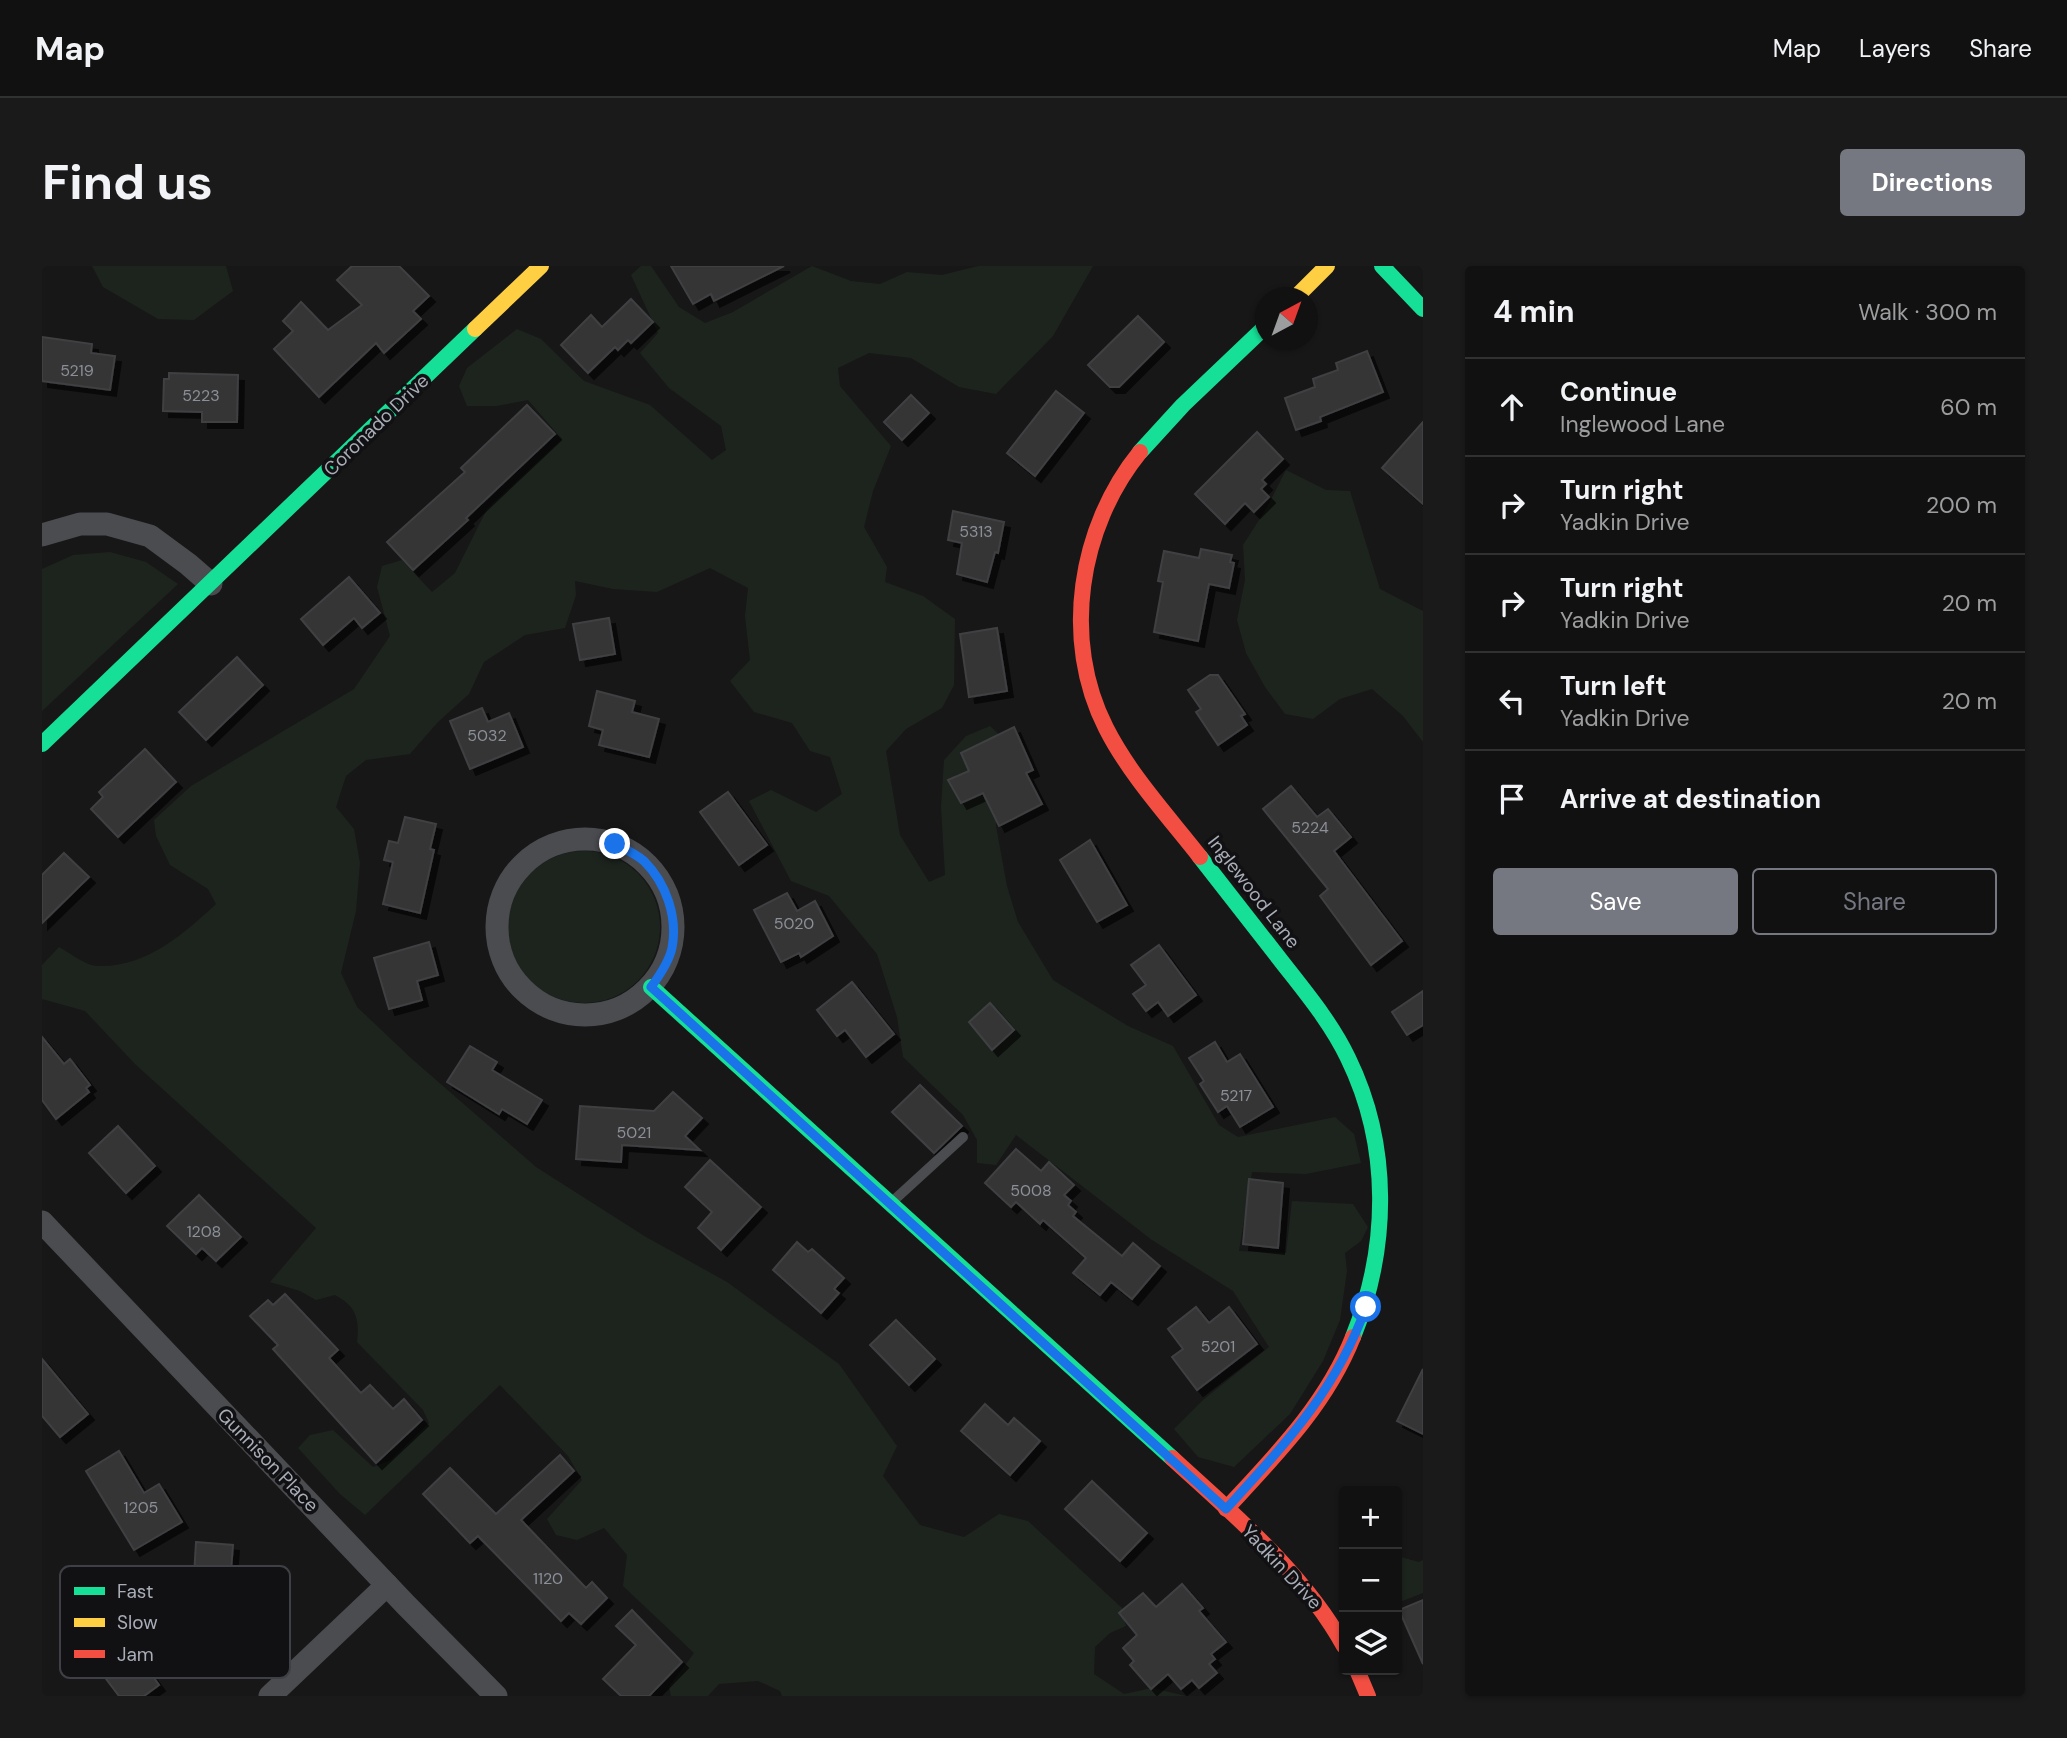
<!DOCTYPE html>
<meta charset="utf-8">
<style>
:root{--surface:#111;--page:#1a1a1a;--text:#f1f3f6;--muted:#9c9d9f;--line:#303131;--accent:#757880}
body{margin:0;font-family:"DM Sans",sans-serif;background:var(--page);color:var(--text)}
.controls{position:absolute;right:21px;bottom:21px;display:grid;overflow:hidden;border-radius:7px;box-shadow:0 2px 5px #0004}
.controls button{width:63px;height:63px;display:grid;place-items:center;padding:0;border:0;border-bottom:2px solid var(--line);background:var(--surface);color:var(--text);font:35px sans-serif}
.compass{position:absolute;left:1213px;top:21px;width:63px;height:63px;border-radius:50%;background:var(--surface);box-shadow:0 2px 5px #0004;rotate:41deg}
.stop{position:absolute;width:21px;height:21px;margin:-16px;border:5px solid #1a73e8;border-radius:50%;background:#fff}
.stop.end{background:#1a73e8;border-color:#fff;box-shadow:0 2px 7px #0008}
.list{margin:0;padding:0;list-style:none}
h2{display:flex;justify-content:space-between;align-items:center;height:91px;margin:0;padding:0 28px;font-size:30px}
h2 small{font-size:23px;font-weight:400;color:var(--muted)}
.list li{display:grid;grid-template-columns:46px 1fr auto;gap:21px;align-items:center;box-sizing:border-box;height:98px;padding:0 28px;border-top:2px solid var(--line)}
.list b{display:block;font-size:26px;white-space:nowrap}
.list p{margin:0;font-size:23px;white-space:nowrap;color:var(--muted)}
.list em{font-size:23px;font-style:normal;color:var(--muted)}
.actions{display:flex;gap:14px;padding:21px 28px}
.actions a{flex:1;padding:16px 0;border:2px solid var(--accent);border-radius:7px;text-align:center;font-size:24px;color:var(--accent)}
.actions .main{background:var(--accent);color:#fff}
.icon{flex:none;width:38px;height:38px;fill:none;stroke:currentColor;stroke-width:2;stroke-linecap:round;stroke-linejoin:round}
.map{position:relative;flex:none;width:1381px;height:1430px;overflow:hidden;border-radius:7px}
header{display:flex;align-items:center;gap:42px;box-sizing:border-box;height:98px;padding:0 35px;background:var(--surface);border-bottom:2px solid var(--line)}
header strong{font-size:33px}
nav{display:flex;gap:38px;margin-inline-start:auto;font-size:24px}
.intro{display:flex;align-items:center;justify-content:space-between;box-sizing:border-box;height:168px;padding:0 42px}
h1{margin:0;font-size:49px}
.button{padding:18px 32px;border-radius:7px;background:var(--accent);color:#fff;font-size:24px;font-weight:700}
main{display:flex;gap:42px;padding:0 42px}
aside{flex:1;background:var(--surface);border-radius:7px;box-shadow:0 2px 5px #0004}
.map>svg:first-child{display:block}
.green{fill:#1d241e}
.building{fill:#353536;stroke:#3f4043;stroke-width:2;filter:url(#shadow)}
.lines{fill:none;stroke-linecap:round;stroke-linejoin:round}
.lane{stroke:#4b4c50;stroke-width:10}
.street{stroke:#4b4c50;stroke-width:23}
.fast{stroke:#16e098;stroke-width:16}
.slow{stroke:#ffcf43;stroke-width:16}
.jam{stroke:#f24e42;stroke-width:16}
.route{stroke:#1a73e8;stroke-width:9}
.labels{text-anchor:middle;dominant-baseline:central;stroke-width:7;stroke-linejoin:round;paint-order:stroke}
.number-label{font-size:16px;fill:#8b8f98}
.street-label{font-size:19px;fill:#a8adb8;stroke:#111113}
.key{fill:#111113;stroke:#3e4045;stroke-width:2}
.key-label{font-size:19px;fill:#a8adb8}
</style>
<header>
<strong>Map</strong>
<nav><a>Map</a><a>Layers</a><a>Share</a></nav>
</header>
<div class="intro"><h1>Find us</h1><a class="button">Directions</a></div>
<main>
<div class="map">
<svg width="1381" height="1430" viewBox="0 0 1381 1430">
<defs>
<filter id="shadow"><feDropShadow dx="6" dy="6" stdDeviation="0" flood-color="#0009"/></filter>
</defs>
<rect width="100%" height="100%" fill="#171717"/>
<!-- green -->
<g class="green">
<polygon points="50,0 184,0 191,25 152,54 116,53 61,21"/>
<path d="M599 0H609L637 41 663 57 691 46 770 0 809 15 838 18 865 6 900 9 936 0H1051L1011 70 954 128 917 121 869 92 827 87 796 102 798 120 849 180 831 225 822 261 845 301 843 316 881 330 913 353 912 419 900 442 864 463 844 485 858 569 887 616 903 609 899 541 902 494 924 470 948 460 962 473 955 501 954 560 965 620 976 656 1011 714 1086 760 1131 780 1177 859 1196 871 1293 851 1312 868 1319 897 1264 908 1210 906 1197 985 1244 987 1250 935 1311 938 1326 961 1319 975 1303 987 1305 1005 1298 1054 1281 1095 1248 1148 1192 1201 1156 1191 1132 1163 1161 1134 1227 1081 1191 1025 1110 974 974 869 954 899 935 897V874L921 849 861 791 855 751 835 688 787 630 749 615 707 535 729 524 774 546 800 528 788 491 768 485 750 457 712 446 688 415 708 394 703 350 706 322 668 302 615 326 571 323 533 315 534 329 523 362 483 369 442 396 427 428 396 456 368 488 324 494 304 510 294 541 312 563 318 597 314 645 299 707 315 741 370 793 494 901 604 971 685 1016 797 1098 855 1180 841 1210 878 1259 922 1271 957 1248 986 1255 1080 1342 1084 1360 1068 1367 1053 1381 1052 1408 1082 1428 1110 1422 1144 1430H740L738 1425 716 1415 677 1418 666 1430H629L627 1421 652 1387 581 1320 585 1289 562 1262 535 1274 514 1269 505 1253 540 1214 526 1190 458 1119 323 1249 298 1228 256 1182 268 1169 291 1164 331 1201 349 1194 387 1157 381 1144 315 1076C318 1053 314 1040 293 1029L274 1034 258 1025 228 1016 274 962 93 798 43 745 0 733V699L17 681C28 687 44 700 56 700 103 702 142 668 174 638L166 623 128 599 114 570 112 554 149 520 312 423 348 370 335 321 340 300 360 294 390 326 413 307 445 243 520 173 486 134 454 140H425L417 120 425 102 475 63 499 73 542 115 608 139 670 194 684 184 679 160 627 122 598 87 616 67 589 9Z"/>
<polygon points="1244,204 1284,224 1308,225 1338,323 1381,345 1381,476 1361,450 1330,423 1298,433 1271,453 1243,448 1223,421 1204,387 1195,354 1203,314 1201,279 1224,243"/>
<polygon points="68,286 104,296 136,318 0,445 0,303 31,289"/>
<circle cx="542" cy="661" r="76"/>
<polygon points="1355,1290 1377,1296 1381,1294 1381,1327 1355,1337"/>
</g>
<!-- building -->
<g class="building">
<polygon points="310,0 357,0 387,30 371,45 379,53 342,87 334,77 277,131 232,83 251,65 241,55 259,36 286,64 320,39 295,14"/>
<polygon points="629,0 742,0 672,35 669,28 651,38"/>
<polygon points="589,33 611,56 589,77 586,74 576,84 573,81 546,107 519,79 549,49 560,61"/>
<polygon points="1096,50 1122,76 1077,121 1068,121 1046,99"/>
<polygon points="0,71 50,78 49,87 73,90 68,124 0,115"/>
<polygon points="1325,85 1341,126 1278,151 1279,155 1254,164 1243,132 1273,121 1271,113 1296,104 1294,97"/>
<polygon points="127,107 196,109 195,156 160,156 160,146 121,145 122,113 127,113"/>
<polygon points="1014,125 1042,147 993,210 965,187"/>
<polygon points="869,129 887,147 860,174 842,156"/>
<polygon points="485,139 513,168 424,252 426,254 371,304 345,276 423,206 419,202"/>
<polygon points="1381,156 1381,238 1340,202"/>
<polygon points="1215,166 1241,193 1220,214 1224,218 1219,223 1227,231 1212,246 1203,237 1183,258 1153,228"/>
<polygon points="911,245 962,256 956,287 953,286 945,316 915,308 920,277 906,274"/>
<polygon points="1159,283 1190,289 1188,296 1192,297 1187,322 1167,318 1156,375 1112,366 1121,316 1116,315 1122,285 1157,292"/>
<polygon points="307,311 338,347 320,362 312,352 281,379 259,353"/>
<polygon points="567,352 573,388 538,394 531,358"/>
<polygon points="955,362 965,425 927,431 918,368"/>
<polygon points="195,391 221,419 164,474 137,446"/>
<polygon points="1168,409 1176,409 1203,448 1199,450 1205,459 1176,479 1154,446 1159,443 1146,424"/>
<polygon points="555,425 593,435 590,446 617,453 607,491 557,479 561,464 547,460"/>
<polygon points="440,442 446,456 467,447 481,481 428,503 408,455"/>
<polygon points="972,461 991,504 984,507 1000,538 957,560 941,527 919,537 906,514 927,505 919,487"/>
<polygon points="103,483 134,516 76,571 49,543 61,531 57,526"/>
<polygon points="1249,520 1275,551 1286,543 1309,571 1292,585 1360,675 1329,699 1278,630 1286,623 1221,543"/>
<polygon points="686,526 725,579 697,599 658,546"/>
<polygon points="363,551 394,558 388,583 392,584 378,647 341,638 351,596 342,594 347,575 356,577"/>
<polygon points="1048,574 1085,639 1055,656 1018,594"/>
<polygon points="22,587 47,611 0,657 0,609"/>
<polygon points="745,627 755,645 773,635 791,670 759,691 757,687 739,696 712,644"/>
<polygon points="387,676 396,709 375,715 380,734 347,743 332,692"/>
<polygon points="1117,679 1154,729 1126,750 1116,736 1104,745 1091,728 1104,719 1089,699"/>
<polygon points="810,716 852,768 824,791 803,764 795,770 775,744"/>
<polygon points="1381,725 1381,759 1365,769 1350,746"/>
<polygon points="948,737 972,764 950,784 927,756"/>
<polygon points="0,771 22,798 28,793 48,819 44,822 47,826 14,853 0,834"/>
<polygon points="1173,776 1185,796 1198,788 1231,841 1198,861 1185,840 1176,846 1158,818 1162,815 1147,792"/>
<polygon points="428,780 455,796 450,804 500,834 485,858 460,843 457,848 405,816"/>
<polygon points="878,819 920,860 892,887 850,846"/>
<polygon points="631,826 660,852 643,870 658,884 580,879 579,896 534,893 538,840 612,845"/>
<polygon points="76,860 113,900 84,927 47,887"/>
<polygon points="974,883 999,905 1007,896 1032,919 1022,929 1029,935 1026,939 1034,946 1031,950 1080,990 1091,977 1118,1000 1090,1033 1069,1016 1058,1029 1031,1007 1044,992 1001,954 998,958 974,936 969,941 943,917"/>
<polygon points="668,894 719,941 679,984 656,962 670,946 643,921"/>
<polygon points="1207,913 1241,917 1236,982 1201,978"/>
<polygon points="157,929 199,971 174,995 160,982 154,988 125,960"/>
<polygon points="755,976 766,986 770,983 802,1012 792,1023 797,1027 779,1047 731,1004"/>
<polygon points="243,1028 296,1084 287,1092 319,1127 328,1119 351,1143 362,1133 380,1154 334,1197 231,1083 236,1079 208,1050 226,1034 231,1039"/>
<polygon points="1154,1041 1167,1057 1187,1041 1215,1078 1155,1124 1130,1091 1141,1083 1126,1063"/>
<polygon points="854,1054 893,1093 867,1119 828,1079"/>
<polygon points="0,1093 46,1148 18,1171 0,1150"/>
<polygon points="1381,1103 1381,1168 1355,1155"/>
<polygon points="943,1138 966,1159 972,1152 998,1175 968,1209 919,1165"/>
<polygon points="77,1185 102,1227 117,1218 140,1256 92,1284 44,1205"/>
<polygon points="518,1189 532,1205 479,1254 544,1322 550,1316 565,1332 539,1358 527,1347 519,1355 436,1270 428,1277 381,1228 408,1202 454,1248"/>
<polygon points="1050,1215 1105,1267 1078,1295 1023,1243"/>
<polygon points="154,1276 191,1279 188,1318 183,1318 182,1346 178,1346 178,1362 149,1362"/>
<polygon points="1140,1318 1161,1342 1157,1345 1184,1376 1169,1388 1173,1393 1167,1398 1175,1407 1157,1422 1150,1414 1139,1423 1126,1408 1109,1423 1088,1399 1092,1395 1081,1382 1095,1369 1077,1347 1101,1327 1114,1341"/>
<polygon points="1381,1334 1381,1398 1357,1344"/>
<polygon points="590,1344 640,1396 607,1430 579,1430 561,1413 594,1379 574,1360"/>
<polygon points="117,1345 140,1375 104,1401 117,1419 102,1430 77,1430 52,1397 70,1384 63,1374 87,1356 93,1363"/>
</g>
<g class="lines">
<!-- lane -->
<polyline class="lane" points="851,935 921,871"/>
<!-- street -->
<g class="street">
<polyline points="0,269 38,258 65,258 108,270 146,298 169,318"/>
<circle cx="543" cy="661" r="88"/>
<polyline points="0,956 364,1339 454,1430"/>
<polyline points="228,1430 345,1319"/>
</g>
<!-- fast -->
<g class="fast">
<polyline points="1340,0 1381,43"/>
<polyline points="1098,186 1141,139 1224,60"/>
<polyline points="0,478 433,63"/>
<path d="M1158 591C1183 623 1208 655 1233 687 1259 721 1288 754 1306 792 1349 880 1347 982 1311 1071"/>
<polyline points="609,721 1130,1192"/>
</g>
<!-- slow -->
<g class="slow">
<polyline points="1253,32 1285,0"/>
<polyline points="433,63 499,0"/>
</g>
<!-- jam -->
<g class="jam">
<path d="M1098 186C1037 261 1019 374 1064 462 1088 509 1125 549 1158 591"/>
<path d="M1130 1192C1192 1249 1261 1306 1302 1380"/>
<path d="M1184 1243C1233 1190 1284 1139 1311 1071"/>
<polyline points="1315,1404 1326,1430"/>
</g>
</g>
<g class="lines">
<!-- route -->
<path class="route" d="M573 578C583 583 594 588 602 595 624 617 636 651 630 682 627 696 618 709 609 721L1184 1243C1243 1178 1294 1125 1324 1041"/>
</g>
<g class="labels">
<!-- number labels -->
<g class="number-label">
<text x="35" y="104">5219</text>
<text x="159" y="129">5223</text>
<text x="934" y="265">5313</text>
<text x="445" y="469">5032</text>
<text x="1268" y="561">5224</text>
<text x="752" y="657">5020</text>
<text x="1194" y="829">5217</text>
<text x="592" y="866">5021</text>
<text x="989" y="924">5008</text>
<text x="162" y="965">1208</text>
<text x="1176" y="1080">5201</text>
<text x="99" y="1241">1205</text>
<text x="506" y="1312">1120</text>
</g>
<!-- street labels -->
<g class="street-label">
<text transform="translate(334 159) rotate(-44)">Coronado Drive</text>
<text transform="translate(1212 626) rotate(52)">Inglewood Lane</text>
<text transform="translate(226 1194) rotate(46)">Gunnison Place</text>
<text transform="translate(1240 1301) rotate(47)">Yadkin Drive</text>
</g>
</g>
<!-- legend -->
<rect x="18" y="1300" width="230" height="112" rx="10" class="key"/>
<rect x="32" y="1321" width="31" height="8" fill="#16e098"/>
<rect x="32" y="1352" width="31" height="9" fill="#ffcf43"/>
<rect x="32" y="1384" width="31" height="8" fill="#f24e42"/>
<g class="key-label">
<text x="75" y="1332">Fast</text>
<text x="75" y="1363">Slow</text>
<text x="75" y="1395">Jam</text>
</g>
</svg>
<div class="controls">
<button>+</button>
<button>−</button>
<button><svg class="icon" aria-label="layers" viewBox="0 0 24 24"><path d="M12 4l9 5-9 5-9-5zM3 14l9 5 9-5"/></svg></button>
</div>
<svg class="compass" viewBox="-18 -18 36 36"><path d="M0-13l5 13h-10z" fill="#e53935"/><path d="M0 13l5-13h-10z" fill="#9c9d9f"/></svg>
<div class="stop" style="left:1324px;top:1041px"></div>
<div class="stop end" style="left:573px;top:578px"></div>
</div>
<aside>
<h2>4 min<small>Walk · 300 m</small></h2>
<ul class="list">
<li><svg class="icon" aria-label="ahead" viewBox="0 0 24 24"><path d="M12 20V5M6 11l6-6 6 6"/></svg><div><b>Continue</b><p>Inglewood Lane</p></div><em>60 m</em></li>
<li><svg class="icon" aria-label="right" viewBox="0 0 24 24"><path d="M7 20v-9h11M14 6l5 5-5 5"/></svg><div><b>Turn right</b><p>Yadkin Drive</p></div><em>200 m</em></li>
<li><svg class="icon" aria-label="right" viewBox="0 0 24 24"><path d="M7 20v-9h11M14 6l5 5-5 5"/></svg><div><b>Turn right</b><p>Yadkin Drive</p></div><em>20 m</em></li>
<li><svg class="icon" aria-label="left" viewBox="0 0 24 24"><path d="M17 20v-9H6M10 6l-5 5 5 5"/></svg><div><b>Turn left</b><p>Yadkin Drive</p></div><em>20 m</em></li>
<li><svg class="icon" aria-label="arrive" viewBox="0 0 24 24"><path d="M6 21V4h12l-3 4 3 4H6"/></svg><div><b>Arrive at destination</b></div></li>
</ul>
<div class="actions"><a class="main">Save</a><a>Share</a></div>
</aside>
</main>
